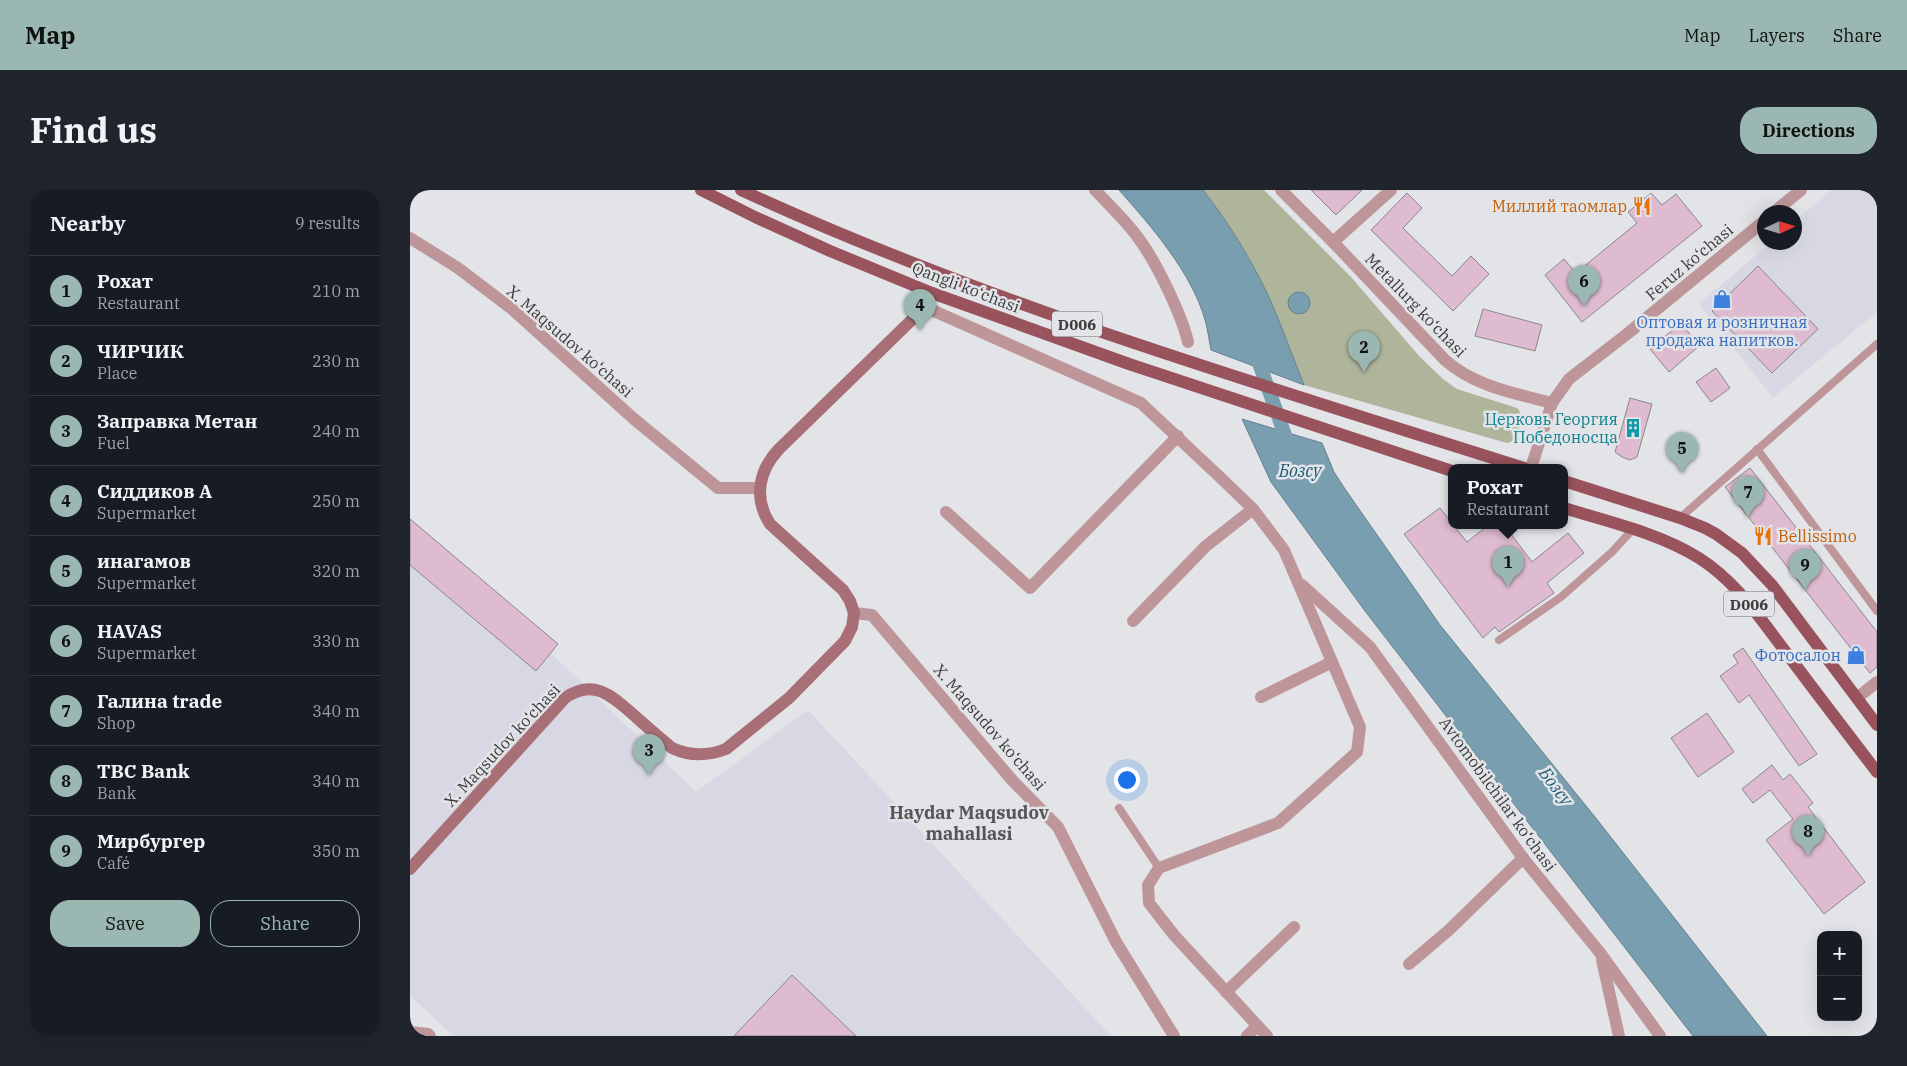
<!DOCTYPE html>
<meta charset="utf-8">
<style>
:root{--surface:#171b24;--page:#20242c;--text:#f1f3f6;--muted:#9ea1a6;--line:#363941;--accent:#9ab8b1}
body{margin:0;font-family:"IBM Plex Serif",serif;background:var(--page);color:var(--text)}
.controls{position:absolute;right:15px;bottom:15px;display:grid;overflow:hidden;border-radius:10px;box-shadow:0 5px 20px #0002}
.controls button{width:45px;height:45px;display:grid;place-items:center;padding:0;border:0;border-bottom:1px solid var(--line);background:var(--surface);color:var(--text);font:25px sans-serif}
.compass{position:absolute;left:1347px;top:15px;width:45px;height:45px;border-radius:50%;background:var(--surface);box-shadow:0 5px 20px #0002;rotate:86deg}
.you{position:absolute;left:716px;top:589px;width:18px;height:18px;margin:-12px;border:4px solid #fff;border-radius:50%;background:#1a73e8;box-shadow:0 0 0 8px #1a73e833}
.badge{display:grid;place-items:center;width:32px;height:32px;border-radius:50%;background:var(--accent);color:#111;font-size:16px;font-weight:700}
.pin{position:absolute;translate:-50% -41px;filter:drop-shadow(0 1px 2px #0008)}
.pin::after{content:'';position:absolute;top:26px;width:18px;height:15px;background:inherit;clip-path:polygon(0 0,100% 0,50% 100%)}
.popup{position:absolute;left:1038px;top:274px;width:120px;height:65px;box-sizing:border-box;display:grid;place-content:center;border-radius:10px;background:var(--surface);filter:drop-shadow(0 1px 4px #0005);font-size:16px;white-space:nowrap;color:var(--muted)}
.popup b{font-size:19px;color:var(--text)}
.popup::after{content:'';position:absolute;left:50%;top:100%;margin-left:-10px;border:10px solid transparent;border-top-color:var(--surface)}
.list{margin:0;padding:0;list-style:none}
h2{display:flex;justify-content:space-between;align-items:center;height:65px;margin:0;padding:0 20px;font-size:21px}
h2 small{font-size:16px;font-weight:400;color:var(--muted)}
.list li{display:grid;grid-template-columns:32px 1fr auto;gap:15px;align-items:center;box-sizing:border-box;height:70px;padding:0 20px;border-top:1px solid var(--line)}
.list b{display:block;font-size:19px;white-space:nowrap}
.list p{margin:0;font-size:16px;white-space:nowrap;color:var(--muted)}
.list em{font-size:16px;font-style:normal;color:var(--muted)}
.actions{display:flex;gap:10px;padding:15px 20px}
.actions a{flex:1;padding:11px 0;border:1px solid var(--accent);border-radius:20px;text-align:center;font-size:18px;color:var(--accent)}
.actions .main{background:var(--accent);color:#111}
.map{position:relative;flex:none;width:1467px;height:846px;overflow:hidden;border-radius:20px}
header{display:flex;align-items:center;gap:30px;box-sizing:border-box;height:70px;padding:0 25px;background:var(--accent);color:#111}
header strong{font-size:24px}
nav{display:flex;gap:28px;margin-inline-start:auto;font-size:18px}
.intro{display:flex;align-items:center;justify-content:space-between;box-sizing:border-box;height:120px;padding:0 30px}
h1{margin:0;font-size:35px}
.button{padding:12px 22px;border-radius:20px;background:var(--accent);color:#111;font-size:18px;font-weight:700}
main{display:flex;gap:30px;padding:0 30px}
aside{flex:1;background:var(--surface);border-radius:20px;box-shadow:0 5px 20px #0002}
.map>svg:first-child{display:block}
.built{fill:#d7d8e3}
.green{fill:#aeb59b}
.water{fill:#799eb0;stroke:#66808d}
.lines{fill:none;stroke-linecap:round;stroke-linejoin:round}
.canal{stroke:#799eb0;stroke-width:14}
.building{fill:#debbd0;stroke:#8a8789}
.lane{stroke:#be969a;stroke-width:8}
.street{stroke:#be969a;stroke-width:12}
.secondary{stroke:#a96f76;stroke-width:12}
.primary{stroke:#98535d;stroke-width:12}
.labels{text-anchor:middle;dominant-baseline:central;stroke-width:5;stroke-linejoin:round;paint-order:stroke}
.shield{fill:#e3e4e8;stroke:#6d6e70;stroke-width:1}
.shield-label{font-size:15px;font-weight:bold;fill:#3b3b3c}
.food-label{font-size:16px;fill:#c56008;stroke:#e3e4e8;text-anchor:end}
.street-label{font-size:16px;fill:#3b3b3c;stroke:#e3e4e8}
.shop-label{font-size:16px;fill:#366cbe;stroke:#e3e4e8}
.culture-label{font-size:16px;fill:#0d838f;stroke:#e3e4e8;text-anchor:end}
.water-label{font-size:18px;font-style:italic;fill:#195d78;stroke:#e3e4e8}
.neighbourhood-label{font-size:18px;font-weight:bold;fill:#555659;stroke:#e3e4e8}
</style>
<header>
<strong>Map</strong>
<nav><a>Map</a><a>Layers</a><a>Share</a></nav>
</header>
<div class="intro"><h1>Find us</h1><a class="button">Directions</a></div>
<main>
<aside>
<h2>Nearby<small>9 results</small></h2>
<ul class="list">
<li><span class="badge">1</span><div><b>Рохат</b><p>Restaurant</p></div><em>210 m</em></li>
<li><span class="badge">2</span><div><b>ЧИРЧИК</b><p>Place</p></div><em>230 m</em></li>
<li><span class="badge">3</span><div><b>Заправка Метан</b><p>Fuel</p></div><em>240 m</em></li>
<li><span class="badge">4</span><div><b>Сиддиков А</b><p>Supermarket</p></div><em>250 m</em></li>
<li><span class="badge">5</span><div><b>инагамов</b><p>Supermarket</p></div><em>320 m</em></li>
<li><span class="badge">6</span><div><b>HAVAS</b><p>Supermarket</p></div><em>330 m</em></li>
<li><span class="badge">7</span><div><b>Галина trade</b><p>Shop</p></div><em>340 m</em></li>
<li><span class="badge">8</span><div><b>TBC Bank</b><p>Bank</p></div><em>340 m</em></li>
<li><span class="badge">9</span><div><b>Мирбургер</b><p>Café</p></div><em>350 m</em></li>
</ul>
<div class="actions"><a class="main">Save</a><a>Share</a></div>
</aside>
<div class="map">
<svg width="1467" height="846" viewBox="0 0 1467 846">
<rect width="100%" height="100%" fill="#e3e4e8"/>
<!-- built -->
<g class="built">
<polygon points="1421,0 1467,0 1467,122 1363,208 1289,114 1360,53 1384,52 1385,31"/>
<polygon points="0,328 286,602 398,520 701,846 44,846 0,806"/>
</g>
<!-- green -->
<path class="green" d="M793 0H854L941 87 1010 167 1033 189 1047 199 1107 218C1116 227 1108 240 1105 251L1097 253 894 195C882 165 871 134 858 105 840 68 819 33 793 0Z"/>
<!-- water -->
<g class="water">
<path d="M709 0H793C819 33 840 68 858 105 871 134 882 165 894 195L801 160C799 150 798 140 795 130 782 83 741 36 709 0Z"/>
<circle cx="889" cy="113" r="11"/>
<polygon points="832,229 912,253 924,282 935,299 1030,435 1185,627 1357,846 1283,846 955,421 861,292"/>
</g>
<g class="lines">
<!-- canal -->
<polyline class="canal" points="845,162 880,259"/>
</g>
<!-- building -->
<g class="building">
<polygon points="901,0 952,0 926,25"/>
<polygon points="997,3 1012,18 993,38 1042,86 1061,66 1079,84 1043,121 961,40"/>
<polygon points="1241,3 1252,15 1266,4 1292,36 1172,132 1135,85 1154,69 1166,83 1227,33 1218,22"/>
<polygon points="1348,76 1408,139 1362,183 1302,121"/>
<polygon points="1073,119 1132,135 1125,161 1065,146"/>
<polygon points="1271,133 1289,156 1259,182 1240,159"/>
<polygon points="1306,178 1320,198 1301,212 1286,192"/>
<polygon points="1220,208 1242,214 1227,267 1220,270 1212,267 1205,262"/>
<polygon points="1340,278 1467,442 1467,477 1460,483 1315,297"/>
<polygon points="1030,318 1042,333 1042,336 1044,336 1057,352 1077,336 1082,336 1098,340 1122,372 1158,343 1174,363 1137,393 1144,403 1089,442 1085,437 1073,448 994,344"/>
<polygon points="0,329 148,454 126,481 0,375"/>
<polygon points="1333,458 1407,564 1389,576 1339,505 1329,513 1310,486 1328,473 1323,465"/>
<polygon points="1297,523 1324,562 1288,587 1261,548"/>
<polygon points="1362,575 1373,590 1380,584 1403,613 1398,617 1455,692 1414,724 1356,650 1383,629 1360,600 1343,613 1332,599"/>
<polygon points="382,785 446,846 324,846"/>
</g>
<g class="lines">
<!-- lane -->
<g class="lane">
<polyline points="1347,259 1467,421"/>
<polyline points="1270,328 1467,154"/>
<polyline points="1089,450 1151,407 1202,362 1223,339"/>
<polyline points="709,618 749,678"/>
</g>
<!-- street -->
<g class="street">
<path d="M685 0C699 15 714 29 726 45 745 69 771 123 778 152"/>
<path d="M871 0 923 52 1035 170C1064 196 1104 203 1142 213"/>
<polyline points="1364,22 1391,0"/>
<polyline points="0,48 48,78 102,119 224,229 308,298 350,298"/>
<polyline points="923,52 981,0"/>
<polyline points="515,117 731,213 813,290 843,319 874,360 950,537 947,562 868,633 749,678 738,695 739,713 764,745 857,846"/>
<polyline points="1121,278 1142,213 1159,189 1217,144 1354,31"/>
<polyline points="536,322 620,398 768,246"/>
<polyline points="892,395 960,457 1113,668 1191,764 1250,846"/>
<polyline points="444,423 462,425 602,590 648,637 706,752 764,846"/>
<polyline points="723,431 796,356 843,319"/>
<polyline points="851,507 922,472"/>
<polyline points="1447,508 1467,492"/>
<polyline points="1192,770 1209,846"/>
<polyline points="999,774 1039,740 1113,668"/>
<polyline points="816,802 884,737"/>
<polyline points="0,842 18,844 20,846"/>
<polyline points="837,846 847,836"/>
</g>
<!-- secondary -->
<path class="secondary" d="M0 679 155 508C185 487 204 508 226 527 238 538 250 548 262 558 279 566 298 566 316 559L379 508 435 451 442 437 444 423 440 411 433 400 360 334C343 308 349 280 369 259L515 117 522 103"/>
<!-- primary -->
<g class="primary">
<polyline points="291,0 345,27 420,61 522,103 719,174 1042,281"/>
<path d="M331 0C583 116 850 194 1114 278"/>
<polyline points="1154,291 1270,328 1295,338 1306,344 1332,363 1362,395 1467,535"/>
<path d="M1154 318C1199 332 1249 343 1289 368 1327 392 1351 430 1378 465 1407 504 1437 543 1467 582"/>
</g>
</g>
<!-- icons -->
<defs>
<g id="restaurant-bare" transform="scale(1.5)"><path d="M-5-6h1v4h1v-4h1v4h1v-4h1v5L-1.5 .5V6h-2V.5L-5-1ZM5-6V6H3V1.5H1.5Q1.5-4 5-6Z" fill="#e8710a" stroke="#e3e4e8" stroke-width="2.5" paint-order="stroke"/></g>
<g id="shop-bare" transform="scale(1.5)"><path d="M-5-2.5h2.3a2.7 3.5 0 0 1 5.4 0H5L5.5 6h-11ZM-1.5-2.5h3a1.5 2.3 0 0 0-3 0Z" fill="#3f7fe0" stroke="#e3e4e8" stroke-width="2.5" paint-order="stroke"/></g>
<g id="building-bare" transform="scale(1.5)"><path d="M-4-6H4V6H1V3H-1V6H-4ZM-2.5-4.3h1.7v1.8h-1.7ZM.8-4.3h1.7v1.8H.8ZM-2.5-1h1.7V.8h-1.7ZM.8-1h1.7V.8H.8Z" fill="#0f9aa8" stroke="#e3e4e8" stroke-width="2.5" paint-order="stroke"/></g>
</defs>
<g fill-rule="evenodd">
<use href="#restaurant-bare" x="1232" y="16"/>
<use href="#shop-bare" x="1312" y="109"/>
<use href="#building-bare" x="1223" y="238"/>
<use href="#restaurant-bare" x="1353" y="346"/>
<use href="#shop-bare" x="1446" y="465"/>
</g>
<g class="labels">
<!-- shield labels -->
<g class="shield">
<rect x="642" y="121.5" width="50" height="25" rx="4"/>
<rect x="1314" y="401.5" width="50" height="25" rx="4"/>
</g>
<g class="shield-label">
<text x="667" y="134">D006</text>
<text x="1339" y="414">D006</text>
</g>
<!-- food labels -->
<g class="food-label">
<text x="1217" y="16">Миллий таомлар</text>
<text x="1368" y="346" text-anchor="start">Bellissimo</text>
</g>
<!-- street labels -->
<g class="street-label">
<text transform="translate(1279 72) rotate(-40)">Feruz ko‘chasi</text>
<text transform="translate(556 97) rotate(21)">Qangli ko‘chasi</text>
<text transform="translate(1006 115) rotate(46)">Metallurg ko‘chasi</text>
<text transform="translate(160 151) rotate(41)">X. Maqsudov ko‘chasi</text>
<text transform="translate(580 537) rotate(49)">X. Maqsudov ko‘chasi</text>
<text transform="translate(92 555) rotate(-47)">X. Maqsudov ko‘chasi</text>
<text transform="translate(1088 604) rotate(54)">Avtomobilchilar ko‘chasi</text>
</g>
<!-- shop labels -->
<g class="shop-label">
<text x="1312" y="132">Оптовая и розничная<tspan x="1312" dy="18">продажа напитков.</tspan></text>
<text x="1431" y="465" text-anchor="end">Фотосалон</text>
</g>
<!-- culture labels -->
<g class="culture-label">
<text x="1208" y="229">Церковь Георгия<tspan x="1208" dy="18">Победоносца</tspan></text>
</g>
<!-- water labels -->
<g class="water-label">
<text x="890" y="280">Бозсу</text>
<text transform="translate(1146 596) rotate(53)">Бозсу</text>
</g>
<!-- neighbourhood labels -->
<g class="neighbourhood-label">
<text x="559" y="622">Haydar Maqsudov<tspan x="559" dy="21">mahallasi</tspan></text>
</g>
</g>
</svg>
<div class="controls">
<button>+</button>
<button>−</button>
</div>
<svg class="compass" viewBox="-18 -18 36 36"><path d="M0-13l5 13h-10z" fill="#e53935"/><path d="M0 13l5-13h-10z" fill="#9ea1a6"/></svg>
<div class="you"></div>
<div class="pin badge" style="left:1098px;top:397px">1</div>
<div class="popup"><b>Рохат</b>Restaurant</div>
<div class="pin badge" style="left:954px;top:182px">2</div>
<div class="pin badge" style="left:239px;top:585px">3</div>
<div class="pin badge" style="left:510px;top:140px">4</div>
<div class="pin badge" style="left:1272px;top:283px">5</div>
<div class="pin badge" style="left:1174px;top:116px">6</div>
<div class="pin badge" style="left:1338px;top:327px">7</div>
<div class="pin badge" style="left:1398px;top:666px">8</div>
<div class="pin badge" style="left:1395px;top:400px">9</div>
</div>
</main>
